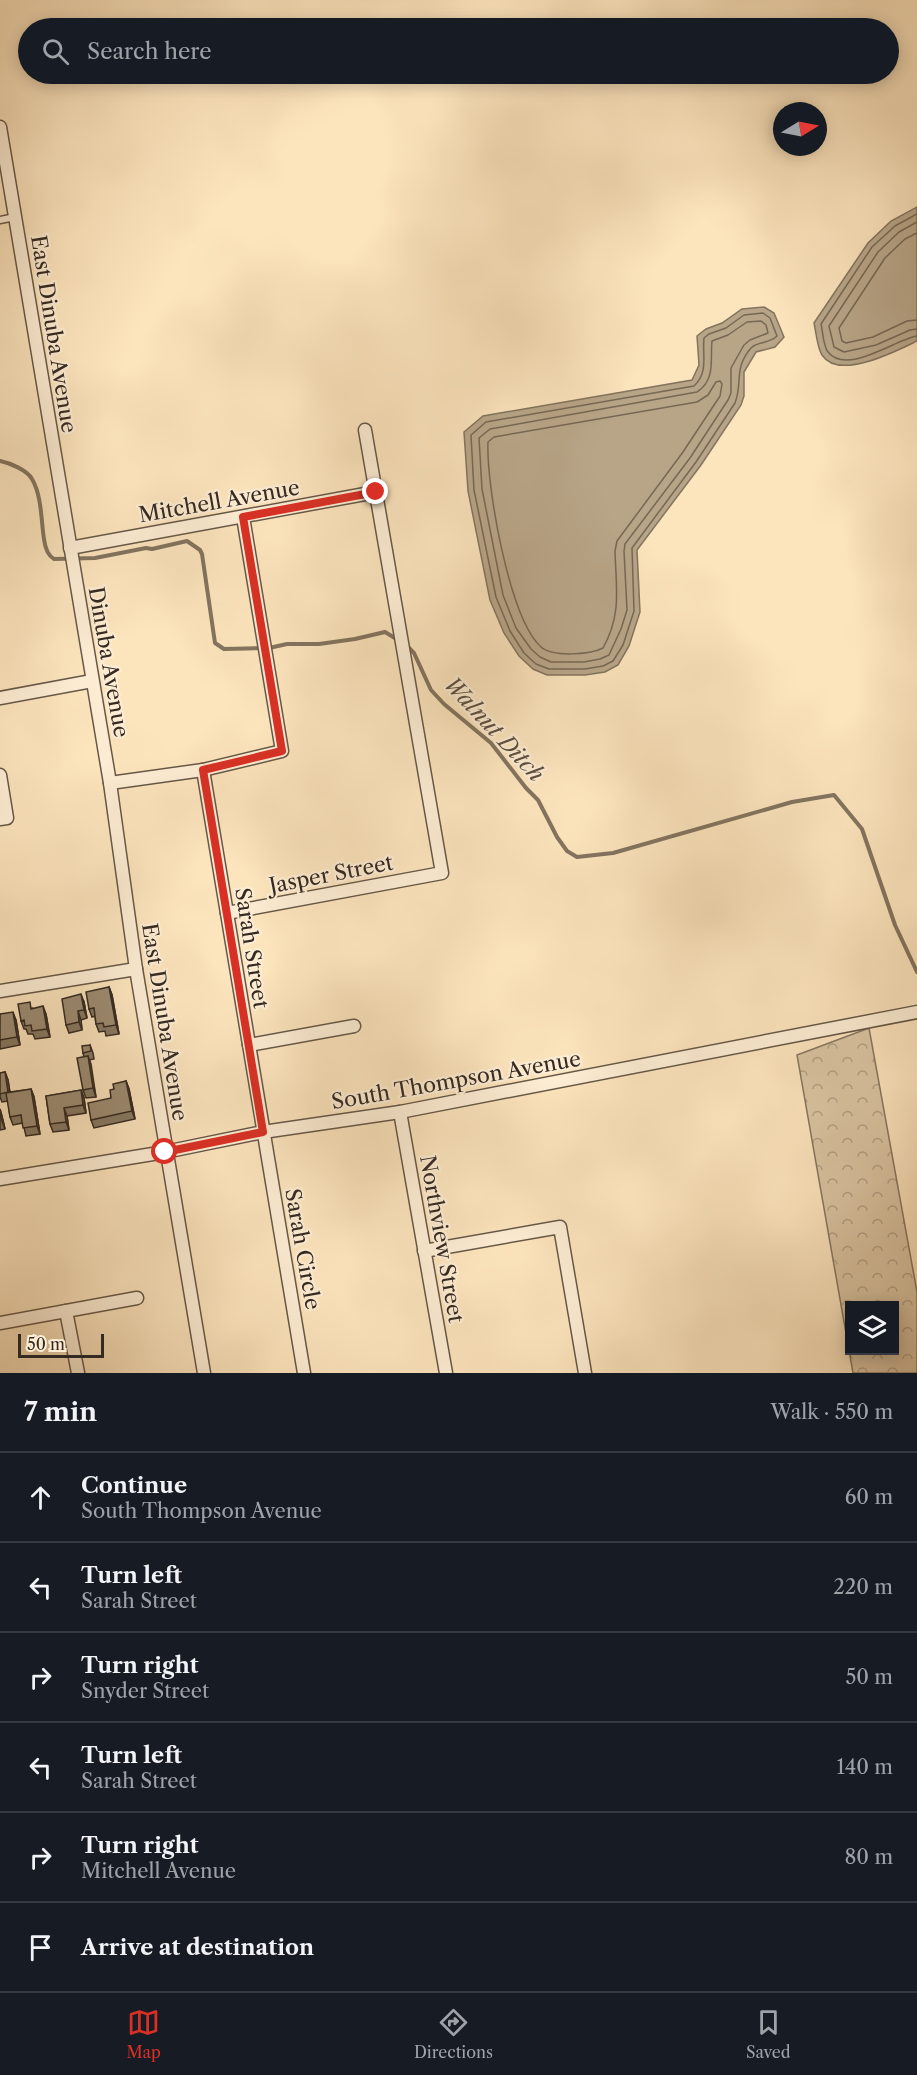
<!DOCTYPE html>
<meta charset="utf-8">
<style>
:root{--surface:#171b24;--page:#20242c;--text:#f1f3f6;--muted:#9ea1a6;--line:#363941;--accent:#d93025}
body{margin:0;font-family:"Libre Caslon Text",serif;background:var(--page);color:var(--text)}
.controls{position:absolute;right:18px;bottom:18px;display:grid;overflow:hidden;border-radius:0px;box-shadow:0 3px 15px #0003}
.controls button{width:54px;height:54px;display:grid;place-items:center;padding:0;border:0;border-bottom:2px solid var(--line);background:var(--surface);color:var(--text);font:30px sans-serif}
.compass{position:absolute;left:773px;top:102px;width:54px;height:54px;border-radius:50%;background:var(--surface);box-shadow:0 3px 15px #0003;rotate:80deg}
.scale{position:absolute;left:18px;bottom:15px;width:86px;box-sizing:border-box;padding-left:6px;border:3px solid #342a21;border-top:0;font-size:16px;line-height:21px;white-space:nowrap;color:#342a21;-webkit-text-stroke:4px #fdedd4;paint-order:stroke}
.stop{position:absolute;width:18px;height:18px;margin:-14px;border:4px solid #d93025;border-radius:50%;background:#fff}
.stop.end{background:#d93025;border-color:#fff;box-shadow:0 2px 6px #0008}
.list{margin:0;padding:0;list-style:none}
h2{display:flex;justify-content:space-between;align-items:center;height:78px;margin:0;padding:0 24px;font-size:26px}
h2 small{font-size:20px;font-weight:400;color:var(--muted)}
.list li{display:grid;grid-template-columns:39px 1fr auto;gap:18px;align-items:center;box-sizing:border-box;height:90px;padding:0 24px;border-top:2px solid var(--line)}
.list b{display:block;font-size:22px;white-space:nowrap}
.list p{margin:0;font-size:20px;white-space:nowrap;color:var(--muted)}
.list em{font-size:20px;font-style:normal;color:var(--muted)}
.icon{flex:none;width:33px;height:33px;fill:none;stroke:currentColor;stroke-width:2;stroke-linecap:round;stroke-linejoin:round}
.map{position:relative;flex:none;width:917px;height:1373px;overflow:hidden}
.search{position:absolute;background:var(--surface);box-shadow:0 3px 15px #0003;left:18px;right:18px;top:18px;height:66px;display:flex;align-items:center;gap:15px;box-sizing:border-box;padding:0 21px;border-radius:33px;color:var(--muted);font-size:22px}
.sheet{height:618px;background:var(--surface)}
nav{display:flex;justify-content:space-around;align-items:center;box-sizing:border-box;height:84px;border-top:2px solid var(--line);background:var(--surface);font-size:16px;color:var(--muted)}
nav a{display:grid;justify-items:center;gap:3px}
nav .on{color:var(--accent)}
.map>svg:first-child{display:block}
.forest{fill:url(#forest-crowns);stroke:#877762;stroke-width:1.5;fill-rule:evenodd}
.water{fill:#b8a588;stroke:#83745f;stroke-width:1.5}
.lines{fill:none;stroke-linecap:round;stroke-linejoin:round}
.shore{stroke:#766854;stroke-width:1.5}
.stream{stroke:#83745f;stroke-width:4}
.service-casing{stroke:#665848;stroke-width:9}
.minor-casing{stroke:#665848;stroke-width:15}
.service{stroke:#fdedd4;stroke-width:6}
.minor{stroke:#fdedd4;stroke-width:12}
.wall{fill:#867862;stroke:#342a21;stroke-width:1.5}
.shaded-wall{fill:#6d6150;stroke:#342a21;stroke-width:1.5}
.building{fill:#9c8b72;stroke:#342a21;stroke-width:1.5}
.route{stroke:#d93025;stroke-width:8}
.labels{text-anchor:middle;dominant-baseline:central;stroke-width:4.5;stroke-linejoin:round;paint-order:stroke}
.street-label{font-size:21px;fill:#342a21;stroke:#fdedd4}
.water-label{font-size:22px;font-style:italic;fill:#5c4f40;stroke:#fdedd4}
</style>
<div class="map">
<svg width="917" height="1373" viewBox="0 0 917 1373">
<defs>
<pattern id="forest-crowns" width="20" height="18" patternUnits="userSpaceOnUse" patternTransform="scale(1.5)"><rect width="20" height="18" fill="#dac4a2"/><path d="M2 6a3 3 0 1 1 6 0M12 15a3 3 0 1 1 6 0" fill="none" stroke="#b29f84"/></pattern>
</defs>
<rect width="100%" height="100%" fill="#fce4bd"/>
<filter id="stains"><feTurbulence type="fractalNoise" baseFrequency=".00333" numOctaves="4"/><feColorMatrix values="0 0 0 0 .2 0 0 0 0 .09 0 0 0 0 .02 0 0 0 .5 -.17"/></filter>
<radialGradient id="worn" r=".72"><stop offset=".6" stop-color="#630" stop-opacity="0"/><stop offset="1" stop-color="#630" stop-opacity=".3"/></radialGradient>
<!-- forest -->
<path class="forest" d="M869 1028 917 1292V1373H853L797 1055ZM850 1306H894V1350H850Z"/>
<!-- water -->
<g class="water">
<path d="M917 207V341C896 351 839 381 822 355 817 347 816 331 814 323L868 243 891 221Z"/>
<polygon points="764,307 774,313 784,337 775,347 756,352 744,372 744,396 741,405 701,465 637,550 640,612 629,646 618,665 605,672 585,675 547,675 533,669 519,656 504,633 490,600 468,491 464,432 483,416 692,380 699,365 697,336 706,329 722,323 742,309"/>
</g>
<g class="lines">
<!-- shore -->
<g class="shore">
<path d="M917 214 895 226 872 247 821 324C823 332 823 346 828 352 847 376 896 339 917 336"/>
<polyline points="917,222 899,232 878,252 829,326 834,347 844,352 876,345 910,330 917,329"/>
<polyline points="917,233 905,239 885,258 839,328 842,341 846,343 873,337 907,321 917,320"/>
<path d="M763 313 770 318 777 336C769 344 758 341 751 348 733 369 743 383 735 403L696 462 632 548 634 611 623 645 613 661 603 666 585 669H549L536 664 524 653 510 631 496 597 474 490 471 435 486 422 694 386C709 372 702 355 704 338L709 334 726 328 744 315Z"/>
<path d="M761 321 766 325 768 333 750 340 744 345 731 368V393L728 400 690 458 625 544 624 551 627 610 621 629 609 655 600 659 584 662H551L540 657 531 649 516 628 503 595 482 489 479 438 490 429 697 392C716 380 710 359 712 341L728 335 747 322Z"/>
<path d="M720 381 722 384 720 396 683 452 617 541 615 551C616 588 622 614 603 648 590 655 552 657 541 647 509 618 486 484 488 442L494 437 697 402 708 395 716 382Z"/>
</g>
<!-- stream -->
<g class="stream">
<path d="M0 461C10 463 27 470 32 479 42 496 41 521 44 539 45 547 47 555 54 559L95 558 146 548 152 549 187 541 200 550 202 554 215 643 224 649 261 648"/>
<polyline points="407,646 414,653 431,690 444,704 491,743 526,788 538,800 557,837 567,851 577,857 613,853 792,802 834,795 862,829 895,925 917,972"/>
<polyline points="269,648 287,644 319,644 355,639 385,632 398,640"/>
</g>
<!-- service casing -->
<g class="service-casing">
<polyline id="service" points="0,220 15,217"/>
</g>
<!-- minor casing -->
<g class="minor-casing">
<g id="minor">
<polyline points="0,127 110,783 136,969 204,1373"/>
<polyline points="70,548 376,492"/>
<polyline points="0,698 92,681"/>
<polyline points="203,770 304,1373"/>
<polyline points="0,775 7,818 0,819"/>
<polyline points="110,783 203,770 282,751 243,517"/>
<polyline points="227,913 442,873 365,430"/>
<polyline points="0,991 136,969"/>
<polyline points="249,1045 354,1026"/>
<polyline points="400,1112 446,1373"/>
<polyline points="0,1179 165,1152 263,1132 400,1112 917,1012"/>
<polyline points="424,1251 560,1227 585,1373"/>
<polyline points="66,1311 78,1373"/>
<polyline points="0,1323 137,1298"/>
</g>
</g>
<!-- service -->
<use href="#service" class="service"/>
<!-- minor -->
<use href="#minor" class="minor"/>
</g>
<!-- wall -->
<g class="wall">
<polygon points="109,987 112,995 119,1034 106,1036 105,1031 99,1032 96,1024 95,1016 92,1017 89,1009"/>
<polygon points="84,1002 87,1018 81,1020 82,1030 69,1033 66,1025"/>
<polygon points="32,1008 46,1014 50,1037 35,1039 33,1034 28,1034 26,1029 24,1029 21,1021"/>
<polygon points="0,1014 16,1020 20,1045 0,1049"/>
<polygon points="90,1045 93,1053 94,1059 89,1060 96,1097 86,1098 83,1090 84,1057 83,1053"/>
<polygon points="5,1072 8,1080 10,1092 31,1089 34,1097 40,1134 26,1136 23,1123 13,1125 10,1117 8,1101 2,1102 0,1097 0,1073"/>
<polygon points="126,1081 129,1089 135,1119 94,1128 91,1120 111,1098 114,1089"/>
<polygon points="81,1090 84,1098 86,1113 67,1116 69,1130 53,1132 50,1124 46,1096"/>
<polygon points="0,1109 5,1129 0,1130"/>
</g>
<!-- shaded-wall -->
<g class="shaded-wall">
<polygon points="109,987 112,995 119,1034 116,1025"/>
<polygon points="81,994 84,1002 87,1018 84,1010"/>
<polygon points="43,1006 46,1014 50,1037 47,1029"/>
<polygon points="78,1011 81,1020 82,1030 79,1022"/>
<polygon points="13,1012 16,1020 20,1045 17,1037"/>
<polygon points="88,1056 91,1064 96,1097 93,1088"/>
<polygon points="5,1072 8,1080 11,1100 8,1092"/>
<polygon points="126,1081 129,1089 135,1119 132,1111"/>
<polygon points="31,1089 34,1097 40,1134 37,1126"/>
<polygon points="81,1090 84,1098 86,1113 83,1105"/>
<polygon points="64,1108 67,1116 69,1130 66,1122"/>
<polygon points="0,1109 2,1116 5,1129 2,1121"/>
</g>
<!-- building -->
<g class="building">
<polygon points="109,987 116,1025 104,1027 103,1023 96,1024 94,1008 89,1009 86,992"/>
<polygon points="81,994 84,1010 78,1011 79,1022 66,1025 62,999"/>
<polygon points="30,1002 31,1009 43,1006 47,1029 32,1031 31,1025 25,1026 24,1020 21,1021 18,1004"/>
<polygon points="13,1012 17,1037 0,1040 0,1014"/>
<polygon points="90,1045 91,1051 83,1053 82,1046"/>
<polygon points="88,1056 93,1088 83,1090 77,1058"/>
<polygon points="5,1072 8,1092 0,1094 0,1073"/>
<polygon points="126,1081 132,1111 91,1120 88,1103 111,1098 110,1090 114,1089 113,1084"/>
<polygon points="31,1089 37,1126 23,1128 21,1115 10,1117 6,1093"/>
<polygon points="81,1090 83,1105 64,1108 66,1122 50,1124 46,1096"/>
</g>
<g class="lines">
<!-- route -->
<polyline class="route" points="165,1152 263,1132 203,770 282,751 243,517 376,492"/>
</g>
<g class="labels">
<!-- street labels -->
<g class="street-label">
<text transform="translate(54 334) rotate(81)">East Dinuba Avenue</text>
<text transform="translate(219 501) rotate(-10)">Mitchell Avenue</text>
<text transform="translate(109 662) rotate(80)">Dinuba Avenue</text>
<text transform="translate(331 874) rotate(-11)">Jasper Street</text>
<text transform="translate(252 948) rotate(81)">Sarah Street</text>
<text transform="translate(165 1022) rotate(81)">East Dinuba Avenue</text>
<text transform="translate(456 1080) rotate(-10)">South Thompson Avenue</text>
<text transform="translate(442 1239) rotate(80)">Northview Street</text>
<text transform="translate(303 1249) rotate(80)">Sarah Circle</text>
</g>
<!-- water labels -->
<g class="water-label">
<text transform="translate(494 729) rotate(47)">Walnut Ditch</text>
</g>
</g>
<rect width="100%" height="100%" filter="url(#stains)"/>
<rect width="100%" height="100%" fill="url(#worn)"/>
</svg>
<div class="controls">
<button><svg class="icon" aria-label="layers" viewBox="0 0 24 24"><path d="M12 4l9 5-9 5-9-5zM3 14l9 5 9-5"/></svg></button>
</div>
<svg class="compass" viewBox="-18 -18 36 36"><path d="M0-13l5 13h-10z" fill="#e53935"/><path d="M0 13l5-13h-10z" fill="#9ea1a6"/></svg>
<div class="scale">50 m</div>
<div class="stop" style="left:165px;top:1152px"></div>
<div class="stop end" style="left:376px;top:492px"></div>
<div class="search"><svg class="icon" aria-label="search" viewBox="0 0 24 24"><circle cx="10" cy="10" r="6"/><path d="M15 15l6 6"/></svg>Search here</div>
</div>
<section class="sheet">
<h2>7 min<small>Walk · 550 m</small></h2>
<ul class="list">
<li><svg class="icon" aria-label="ahead" viewBox="0 0 24 24"><path d="M12 20V5M6 11l6-6 6 6"/></svg><div><b>Continue</b><p>South Thompson Avenue</p></div><em>60 m</em></li>
<li><svg class="icon" aria-label="left" viewBox="0 0 24 24"><path d="M17 20v-9H6M10 6l-5 5 5 5"/></svg><div><b>Turn left</b><p>Sarah Street</p></div><em>220 m</em></li>
<li><svg class="icon" aria-label="right" viewBox="0 0 24 24"><path d="M7 20v-9h11M14 6l5 5-5 5"/></svg><div><b>Turn right</b><p>Snyder Street</p></div><em>50 m</em></li>
<li><svg class="icon" aria-label="left" viewBox="0 0 24 24"><path d="M17 20v-9H6M10 6l-5 5 5 5"/></svg><div><b>Turn left</b><p>Sarah Street</p></div><em>140 m</em></li>
<li><svg class="icon" aria-label="right" viewBox="0 0 24 24"><path d="M7 20v-9h11M14 6l5 5-5 5"/></svg><div><b>Turn right</b><p>Mitchell Avenue</p></div><em>80 m</em></li>
<li><svg class="icon" aria-label="arrive" viewBox="0 0 24 24"><path d="M6 21V4h12l-3 4 3 4H6"/></svg><div><b>Arrive at destination</b></div></li>
</ul>
</section>
<nav>
<a class="on"><svg class="icon" aria-label="map" viewBox="0 0 24 24"><path d="M3 6l6-2 6 2 6-2v14l-6 2-6-2-6 2zM9 4v14M15 6v14"/></svg>Map</a>
<a><svg class="icon" aria-label="directions" viewBox="0 0 24 24"><path d="M12 3l9 9-9 9-9-9zM9 14v-3h6M13 9l2 2-2 2"/></svg>Directions</a>
<a><svg class="icon" aria-label="saved" viewBox="0 0 24 24"><path d="M7 4h10v16l-5-4-5 4z"/></svg>Saved</a>
</nav>
